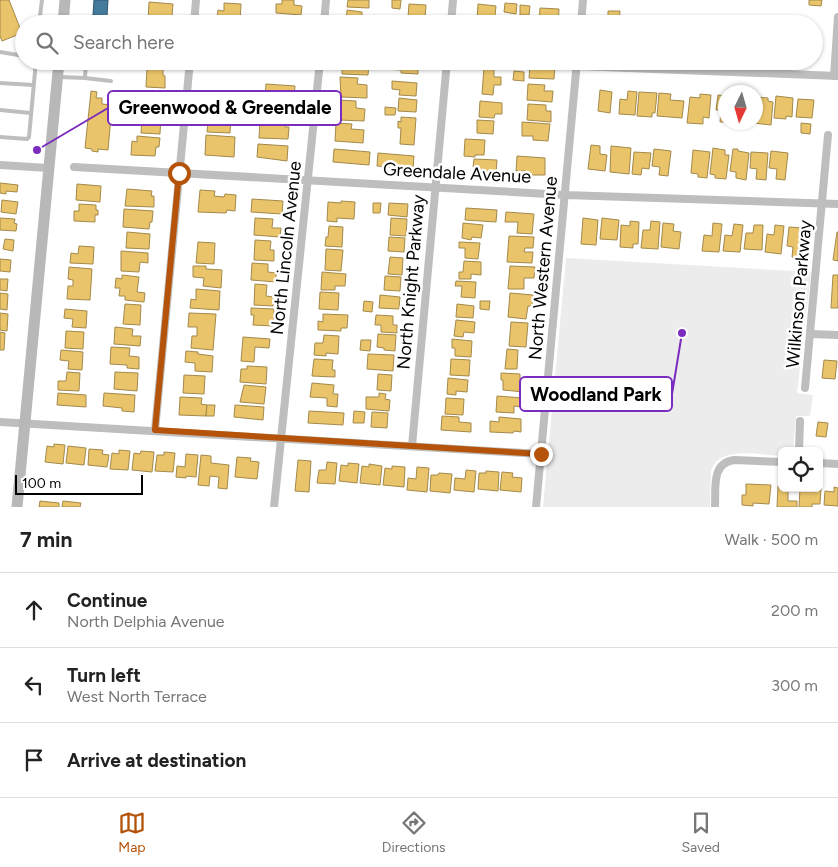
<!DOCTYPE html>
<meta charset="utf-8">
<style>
:root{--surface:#fff;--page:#f6f6f6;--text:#222;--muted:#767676;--line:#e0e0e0;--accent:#b45309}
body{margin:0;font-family:Figtree,sans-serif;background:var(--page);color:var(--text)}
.controls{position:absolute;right:15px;bottom:15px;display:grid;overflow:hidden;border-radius:8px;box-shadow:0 1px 4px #0004}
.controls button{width:45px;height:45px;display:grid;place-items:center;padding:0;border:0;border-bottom:1px solid var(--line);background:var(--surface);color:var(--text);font:25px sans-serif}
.compass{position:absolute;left:718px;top:85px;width:45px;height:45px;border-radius:50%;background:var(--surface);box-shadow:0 1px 4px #0004;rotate:185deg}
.scale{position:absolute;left:15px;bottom:12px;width:128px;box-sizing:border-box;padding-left:5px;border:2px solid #000;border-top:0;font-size:14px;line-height:18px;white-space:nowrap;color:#000;-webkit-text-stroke:4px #fff;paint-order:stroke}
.stop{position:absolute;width:15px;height:15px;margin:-11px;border:4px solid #b45309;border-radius:50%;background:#fff}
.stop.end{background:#b45309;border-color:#fff;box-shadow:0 1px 5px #0008}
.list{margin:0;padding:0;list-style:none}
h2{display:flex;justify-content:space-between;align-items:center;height:65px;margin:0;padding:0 20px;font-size:21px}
h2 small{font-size:16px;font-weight:400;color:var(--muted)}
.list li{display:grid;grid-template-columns:32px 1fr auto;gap:15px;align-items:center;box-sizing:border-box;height:75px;padding:0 20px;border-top:1px solid var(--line)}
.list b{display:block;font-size:19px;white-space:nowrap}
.list p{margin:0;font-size:16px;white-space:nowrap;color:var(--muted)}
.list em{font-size:16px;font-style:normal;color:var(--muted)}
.icon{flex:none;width:28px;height:28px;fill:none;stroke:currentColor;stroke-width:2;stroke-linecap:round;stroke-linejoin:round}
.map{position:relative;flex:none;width:838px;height:507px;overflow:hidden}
.search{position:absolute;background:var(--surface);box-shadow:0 1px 4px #0004;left:15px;right:15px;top:15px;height:55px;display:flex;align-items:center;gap:12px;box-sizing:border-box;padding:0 18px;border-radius:28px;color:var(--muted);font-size:19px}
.sheet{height:290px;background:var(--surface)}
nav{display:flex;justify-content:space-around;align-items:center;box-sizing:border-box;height:70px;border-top:1px solid var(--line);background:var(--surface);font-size:14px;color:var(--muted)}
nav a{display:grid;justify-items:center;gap:2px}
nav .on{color:var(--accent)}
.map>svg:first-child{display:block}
.green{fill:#ececec}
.homes{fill:#e9c46a;stroke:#a3894a}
.public{fill:#457b9d;stroke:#30566e}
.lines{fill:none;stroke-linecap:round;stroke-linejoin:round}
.service{stroke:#bebebe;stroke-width:4}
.minor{stroke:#bebebe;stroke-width:8}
.secondary{stroke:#b8b8b8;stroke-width:11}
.route{stroke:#b45309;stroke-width:6}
.labels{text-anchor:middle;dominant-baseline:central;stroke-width:5;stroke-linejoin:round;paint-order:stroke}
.street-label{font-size:18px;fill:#000;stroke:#fff}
.leader{fill:none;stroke:#7b2cbf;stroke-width:2}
.callout-dot{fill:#7b2cbf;stroke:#fff;stroke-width:2}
.callout{fill:#fff;stroke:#7b2cbf;stroke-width:2}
.callout-label{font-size:19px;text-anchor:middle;font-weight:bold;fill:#000}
</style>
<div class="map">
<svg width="838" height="507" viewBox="0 0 838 507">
<rect width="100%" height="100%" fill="#fff"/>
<!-- green -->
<path class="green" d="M566 258 811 272 797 393 813 395 810 416H796L793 451H782V456C760 455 719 445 711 471L710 507H543Z"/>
<!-- homes -->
<g class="homes">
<polygon points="0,0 9,0 22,33 2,41 0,36"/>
<polygon points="282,0 294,0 294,5 302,6 301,15 276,13 276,4 282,4"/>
<polygon points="348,0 369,0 369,8 347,7"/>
<polygon points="392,0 401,0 400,9 392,8"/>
<polygon points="809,0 822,0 821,6 809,5"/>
<polygon points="149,2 173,4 172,16 166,16 166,23 148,22"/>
<polygon points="224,3 241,4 240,21 217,19 218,10 224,11"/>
<polygon points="505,3 517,4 516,14 504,12"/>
<polygon points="409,4 426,5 425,18 408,17"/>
<polygon points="478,4 496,6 495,16 502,16 501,22 477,20"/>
<polygon points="520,5 530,6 529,15 520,15"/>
<polygon points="540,8 559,9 558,24 539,23"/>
<polygon points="347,10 362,12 362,17 372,18 372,24 346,24"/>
<polygon points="608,11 620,11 619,24 608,24"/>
<polygon points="627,16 640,17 640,23 643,24 626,24"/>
<polygon points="284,18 300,19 300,24 283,24"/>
<polygon points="666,18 679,19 678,24 665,24"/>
<polygon points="814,31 818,31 817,40 820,40 819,55 814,55"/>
<polygon points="213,61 236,61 236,66 213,65"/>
<polygon points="342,61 369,63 368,75 342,74"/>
<polygon points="387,61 401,63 400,70 386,69"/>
<polygon points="401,61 418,61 418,74 401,73"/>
<polygon points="530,65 555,66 554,79 529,78"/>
<polygon points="484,67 494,68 494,77 501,77 501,85 494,85 493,95 482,94"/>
<polygon points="147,68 163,69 163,75 165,76 165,88 146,87"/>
<polygon points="514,71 524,72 524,81 513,80"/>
<polygon points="340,77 358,78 357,84 367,85 367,98 341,97"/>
<polygon points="392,81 417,83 416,96 399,95 400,90 392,89"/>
<polygon points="266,84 295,86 294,98 281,97 280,102 285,102 284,115 264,114"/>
<polygon points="528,84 545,85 544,91 553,91 552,102 527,100"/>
<polygon points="600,90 612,92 610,113 598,111"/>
<polygon points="91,91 97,92 96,98 102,98 102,104 112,105 108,150 98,149 98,152 92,151 92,149 85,148"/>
<polygon points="628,91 637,92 635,115 619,114 620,99 627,100"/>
<polygon points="639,92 657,93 655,113 652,113 652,117 637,116"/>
<polygon points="659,93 671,94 670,100 684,101 682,118 657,116"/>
<polygon points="700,94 711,95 709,118 703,117 703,124 687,123 690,97 700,98"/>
<polygon points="718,95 726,96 726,122 720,122 721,110 716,110"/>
<polygon points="776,96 793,98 792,117 786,116 786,119 774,118"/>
<polygon points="756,97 768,98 768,101 773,102 771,125 753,123 756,122"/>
<polygon points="399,98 417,100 416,112 398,111"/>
<polygon points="798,99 814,100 812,118 796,117"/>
<polygon points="338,100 356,101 356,108 365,109 364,121 339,120 340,113 337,112"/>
<polygon points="480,101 502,103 502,114 495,114 494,118 479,117"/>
<polygon points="528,104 546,105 546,111 551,111 551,122 527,120"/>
<polygon points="385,107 396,108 395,115 385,115"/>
<polygon points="142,115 161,116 160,134 141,133"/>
<polygon points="215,115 231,116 230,133 207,132 208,123 215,123"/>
<polygon points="401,117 416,118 414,145 400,144 401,128 398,128 398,121 401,122"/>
<polygon points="260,120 286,121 285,127 289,127 288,139 259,138"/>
<polygon points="477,120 494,121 493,134 477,133"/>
<polygon points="522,122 550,124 548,141 533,140 533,136 522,136"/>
<polygon points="336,123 352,124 351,129 364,130 363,143 335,141"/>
<polygon points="801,123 811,124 810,134 801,133"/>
<polygon points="206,135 235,137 234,157 205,155"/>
<polygon points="137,136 160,138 159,147 156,147 155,156 131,155 132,141 137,142"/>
<polygon points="465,139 485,140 484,155 475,155 475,157 464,156"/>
<polygon points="258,144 288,146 287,161 257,157"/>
<polygon points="591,145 600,146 600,154 607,155 605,171 588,169"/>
<polygon points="611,146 631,148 629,174 610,172"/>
<polygon points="713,148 725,150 725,155 729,155 726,179 715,178 715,175 710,174"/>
<polygon points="334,149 370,152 369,165 333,162"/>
<polygon points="654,149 671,151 668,176 659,175 660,167 652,166"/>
<polygon points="733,149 738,149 738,151 749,153 746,180 736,178 736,172 730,171"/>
<polygon points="693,150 710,152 707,178 698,177 698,174 691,173"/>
<polygon points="771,151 788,153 785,180 776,179 777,169 769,168"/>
<polygon points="634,152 651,153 649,169 642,168 641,175 632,174"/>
<polygon points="751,152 768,153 766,180 756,179 757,169 750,168"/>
<polygon points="378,153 414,156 413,169 377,166"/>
<polygon points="517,156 545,158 545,175 526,175 526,171 516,171"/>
<polygon points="474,159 497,160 496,175 477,174 478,167 473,167"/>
<polygon points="0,183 18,185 17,192 6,191 6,194 0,193"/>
<polygon points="77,184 101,186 100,202 76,200"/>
<polygon points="127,189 152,191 151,196 154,196 154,207 125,206"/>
<polygon points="200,190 215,191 214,196 224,197 225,194 236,195 235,211 227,210 226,213 198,212"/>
<polygon points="252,199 283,201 282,214 251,212"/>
<polygon points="2,200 18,202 16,214 1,212"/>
<polygon points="341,201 355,202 354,219 337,218 337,222 327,221 328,202 341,203"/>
<polygon points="373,203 381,203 380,213 373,213"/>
<polygon points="389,203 408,204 407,217 388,215"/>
<polygon points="79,204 96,205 96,210 98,210 98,215 95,215 95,222 74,221 74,211 79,211"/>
<polygon points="466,208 497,210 496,222 465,220"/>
<polygon points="124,209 153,211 152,222 150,222 149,229 123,227"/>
<polygon points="506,212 534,214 532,234 517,233 518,222 505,222"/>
<polygon points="0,218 15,219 14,223 17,224 16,231 0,230"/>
<polygon points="255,218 273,219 272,228 281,228 280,237 254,235"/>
<polygon points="391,218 407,219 406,236 390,235"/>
<polygon points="583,218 598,220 596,245 581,244"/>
<polygon points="602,218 619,220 617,240 600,239"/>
<polygon points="630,221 639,222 638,244 633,244 633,248 620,247 621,225 630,226"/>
<polygon points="651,221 660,222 658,249 641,248 643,230 650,230"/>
<polygon points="463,223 483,225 481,238 472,237 471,240 462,238"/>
<polygon points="663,223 674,224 673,231 681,232 679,249 661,247"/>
<polygon points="713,223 722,224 719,252 702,251 704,235 712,236"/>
<polygon points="734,224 743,225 740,252 723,251 725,235 732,236"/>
<polygon points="754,225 763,225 762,250 744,249 746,233 753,233"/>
<polygon points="775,225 784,226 781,254 765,252 767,234 774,235"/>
<polygon points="329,226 343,227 342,247 325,246 326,237 328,237"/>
<polygon points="789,227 803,228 800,258 792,257 793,247 787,246"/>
<polygon points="127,232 150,234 149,249 126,248"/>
<polygon points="837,232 838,232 838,261 833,260"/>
<polygon points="509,236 534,237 533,248 525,248 524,252 533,252 532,263 507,262"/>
<polygon points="389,237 405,238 404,252 388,251"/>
<polygon points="5,239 14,240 13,251 3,249"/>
<polygon points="255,240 271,241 270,250 274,250 274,261 254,260"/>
<polygon points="198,242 215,243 214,264 196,263"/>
<polygon points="459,242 480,243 478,259 465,258 465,248 459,248"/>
<polygon points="79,246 94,247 93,264 70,263 71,253 78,254"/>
<polygon points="326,249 343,250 341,271 325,270"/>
<polygon points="121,251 148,253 148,263 140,262 139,272 121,271"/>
<polygon points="390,257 403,258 402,275 388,274"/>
<polygon points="0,259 11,260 10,272 0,271"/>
<polygon points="464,261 481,262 481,275 471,274 471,279 459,279 459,272 463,272"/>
<polygon points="252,263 268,264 268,272 276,273 276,282 251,280"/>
<polygon points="193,266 206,266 206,269 222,270 221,288 203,286 204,278 193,277"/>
<polygon points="510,266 535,267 534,278 524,278 524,289 508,289"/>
<polygon points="69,267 92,269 90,300 67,299 68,286 73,286 73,280 68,279"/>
<polygon points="322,272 346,274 345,286 335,286 335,290 321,290"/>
<polygon points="122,275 139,277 137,292 145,293 144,302 125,300 125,296 119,296 120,288 115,288 116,278 122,279"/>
<polygon points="833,275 838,275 838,308 831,308"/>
<polygon points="385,276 401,277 400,291 384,290"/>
<polygon points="0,279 8,279 7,291 0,290"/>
<polygon points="456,281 476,282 475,298 461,297 462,286 455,286"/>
<polygon points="255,284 267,285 266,296 274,297 273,306 254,305"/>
<polygon points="196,289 220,291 219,310 190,308 191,299 196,300"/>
<polygon points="320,292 339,293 338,310 319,309"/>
<polygon points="0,293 8,294 7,310 0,309"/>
<polygon points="510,293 533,295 532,306 528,306 526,319 508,317"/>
<polygon points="380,295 400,297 399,309 379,308"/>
<polygon points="364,301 373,302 372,312 363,311"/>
<polygon points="480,301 490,301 489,310 480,309"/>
<polygon points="125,304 141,305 140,325 123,324"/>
<polygon points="457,304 474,306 473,318 456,317"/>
<polygon points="251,308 274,309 273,326 253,325 254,315 251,315"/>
<polygon points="65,309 87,311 86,328 72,327 73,319 64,318"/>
<polygon points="0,313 8,314 7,331 0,330"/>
<polygon points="189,313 216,314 213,350 191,348 192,336 197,336 197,327 188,327"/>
<polygon points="323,314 348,315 347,328 341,328 341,331 318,330 318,321 323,322"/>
<polygon points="376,315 393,316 393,325 397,325 397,333 381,332 381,325 375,325"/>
<polygon points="456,320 475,322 474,333 464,332 463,337 454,336"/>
<polygon points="511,322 528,323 526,347 509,346"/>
<polygon points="115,327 133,329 132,336 141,336 140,346 114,344"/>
<polygon points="66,331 84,332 83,349 65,348"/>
<polygon points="0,332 5,333 4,350 0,350"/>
<polygon points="378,334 396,335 395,351 384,350 384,348 377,347"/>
<polygon points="324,335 339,336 338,354 326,353 326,356 314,355 315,343 323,343"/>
<polygon points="243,337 270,339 269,348 255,347 254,362 241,361"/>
<polygon points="452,339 472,341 471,357 455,356 455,348 452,348"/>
<polygon points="361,340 371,340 370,351 360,350"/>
<polygon points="111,347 130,348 129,356 139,357 139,369 127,368 127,365 110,364"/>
<polygon points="507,349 518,350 517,369 505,369"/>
<polygon points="61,350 83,352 82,370 68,369 69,361 60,360"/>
<polygon points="186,351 198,352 198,354 213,356 212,372 195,371 195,363 185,362"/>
<polygon points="368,354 394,355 393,371 367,369"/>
<polygon points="314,359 333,360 332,370 335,370 335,377 312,376"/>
<polygon points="451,359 470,360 469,376 450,375"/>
<polygon points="824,360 837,361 835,379 822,378"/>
<polygon points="247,366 267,367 266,384 240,382 241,369 247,369"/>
<polygon points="67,372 80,373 79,391 58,390 58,381 66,381"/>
<polygon points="115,372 138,373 137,391 114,389"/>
<polygon points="501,373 520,374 520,379 525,380 524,392 503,390 503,380 501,380"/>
<polygon points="378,374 392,375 391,391 377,390"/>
<polygon points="184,375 205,376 204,394 183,393"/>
<polygon points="448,378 468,380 467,392 456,391 456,395 447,394"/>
<polygon points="312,383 334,385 333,394 338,394 337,407 327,406 327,398 310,397"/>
<polygon points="244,385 266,387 264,404 240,402"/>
<polygon points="58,393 86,395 86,407 57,405"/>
<polygon points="104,393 135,395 134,412 122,411 122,408 103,406"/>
<polygon points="379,393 386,394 385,399 390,400 389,411 366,409 366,397 379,397"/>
<polygon points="497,396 523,398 523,407 514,406 514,413 496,412"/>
<polygon points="180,397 202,398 201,404 207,405 206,416 179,415"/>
<polygon points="446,398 464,399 463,415 445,414"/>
<polygon points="207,405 215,405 214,416 206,416"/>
<polygon points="235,405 264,407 263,420 234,417"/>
<polygon points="309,411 344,413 343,425 308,423"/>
<polygon points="354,411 365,412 364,423 353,423"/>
<polygon points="372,412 388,413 387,428 371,427"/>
<polygon points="442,416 459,417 459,422 471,423 471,432 441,430"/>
<polygon points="499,417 521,419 521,432 514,431 513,433 490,432 490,421 499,422"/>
<polygon points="818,422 828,423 826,437 816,436"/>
<polygon points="54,444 65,445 63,464 45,462 47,446 54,447"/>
<polygon points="68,446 86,448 84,465 66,463"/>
<polygon points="89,449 103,450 102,454 109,455 107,467 88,465"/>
<polygon points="119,450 130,451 128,470 110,469 112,453 119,454"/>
<polygon points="141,451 154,452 152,472 132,470 134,453 140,454"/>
<polygon points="164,452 175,453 173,472 155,471 157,455 164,455"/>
<polygon points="186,454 198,455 196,477 186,476 186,478 176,477 177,466 185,467"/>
<polygon points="201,455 211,456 211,463 229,465 227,489 218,488 219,477 210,476 209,486 198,485"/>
<polygon points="237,457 251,458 250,461 259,462 257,479 235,477"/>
<polygon points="298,460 311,461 309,492 295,491"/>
<polygon points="327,462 337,463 335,484 317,483 319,470 326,470"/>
<polygon points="348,463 359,464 357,483 339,481 341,465 348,466"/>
<polygon points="369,464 382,466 380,485 360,483 362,466 369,467"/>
<polygon points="392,466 405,467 404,487 383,485 385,468 392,469"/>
<polygon points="417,467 429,468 427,492 407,490 408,478 416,479"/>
<polygon points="466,470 476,471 474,492 454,490 455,478 465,479"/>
<polygon points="486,471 499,472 498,491 478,489 479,473 486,473"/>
<polygon points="502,472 513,473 512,477 522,478 521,492 500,490"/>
<polygon points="439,473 452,474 450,493 430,491 431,475 438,475"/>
<polygon points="746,484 771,485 769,504 753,503 753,506 742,505 742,495 746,495"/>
<polygon points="778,486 782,486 782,488 788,488 788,501 797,501 797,507 777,507"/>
<polygon points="819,487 821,487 820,504 812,504 812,507 799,507 800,488"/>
<polygon points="834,487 838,488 838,506 824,505 825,491 834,492"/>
<polygon points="40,501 59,503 59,507 39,507"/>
<polygon points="63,501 81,503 80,507 62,507"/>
</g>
<!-- public -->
<polygon class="public" points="94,0 108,0 107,16 93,15"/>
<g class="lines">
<!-- service -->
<g class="service">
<polyline points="65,20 76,24"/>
<polyline points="39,24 42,0"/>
<polyline points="0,52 24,56"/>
<polyline points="89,61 112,64"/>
<polyline points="60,77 85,78 86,61"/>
<polyline points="85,78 111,81"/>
<polyline points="0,83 33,85"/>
<polyline points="0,110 31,113"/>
<polyline points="0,137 27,139 29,137 36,61"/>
</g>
<!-- minor -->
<g class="minor">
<polyline points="194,24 196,0"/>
<polyline points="324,24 326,0"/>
<polyline points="451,24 453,0"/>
<polyline points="581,24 583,0"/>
<polyline points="577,66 838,76"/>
<polyline points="834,76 838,17"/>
<polyline points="0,165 48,168"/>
<polyline points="74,167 565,195 838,204"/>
<polyline points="810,334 838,335"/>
<polyline points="805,388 828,135"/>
<polyline points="0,422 541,454"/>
<polyline points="155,430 190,61"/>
<polyline points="412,446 447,61"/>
<polyline points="799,451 800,421"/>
<polyline points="819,463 838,464"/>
<polyline points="274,507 320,61"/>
<polyline points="536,507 577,61"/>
<path d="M715 507C716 488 711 463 734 460L782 462"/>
</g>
<!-- secondary -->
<g class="secondary">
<polyline points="63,24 65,0"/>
<polyline points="17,507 59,61"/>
</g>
</g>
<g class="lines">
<!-- route -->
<polyline class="route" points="179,173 155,430 541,454"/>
</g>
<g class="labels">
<!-- street labels -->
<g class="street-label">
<text transform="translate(457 173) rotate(3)">Greendale Avenue</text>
<text transform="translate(286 248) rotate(-84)">North Lincoln Avenue</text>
<text transform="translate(543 268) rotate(-85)">North Western Avenue</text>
<text transform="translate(411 282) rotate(-85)">North Knight Parkway</text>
<text transform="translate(799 294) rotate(-85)">Wilkinson Parkway</text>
</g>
</g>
<!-- callouts -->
<path class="leader" d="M37 150L108 108M682 333L672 394"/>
<g class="callout-dot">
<circle cx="37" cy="150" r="5"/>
<circle cx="682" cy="333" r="5"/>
</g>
<g class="callout">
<rect x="108" y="91" width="233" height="34" rx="5"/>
<rect x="520" y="377" width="152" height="34" rx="5"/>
</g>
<g class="callout-label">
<text x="225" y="114">Greenwood &amp; Greendale</text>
<text x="596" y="401">Woodland Park</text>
</g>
</svg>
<div class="controls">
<button><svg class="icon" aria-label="locate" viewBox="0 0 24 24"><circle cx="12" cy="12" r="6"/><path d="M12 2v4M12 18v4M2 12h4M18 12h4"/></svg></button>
</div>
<svg class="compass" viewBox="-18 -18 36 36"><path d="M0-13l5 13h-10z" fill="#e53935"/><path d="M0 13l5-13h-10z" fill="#767676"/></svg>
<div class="scale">100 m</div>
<div class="stop" style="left:179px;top:173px"></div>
<div class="stop end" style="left:541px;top:454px"></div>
<div class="search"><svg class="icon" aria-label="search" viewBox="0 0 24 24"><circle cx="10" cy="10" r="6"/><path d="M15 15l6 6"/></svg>Search here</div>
</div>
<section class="sheet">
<h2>7 min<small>Walk · 500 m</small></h2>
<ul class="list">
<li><svg class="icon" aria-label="ahead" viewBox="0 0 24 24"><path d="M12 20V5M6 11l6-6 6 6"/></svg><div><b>Continue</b><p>North Delphia Avenue</p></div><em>200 m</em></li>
<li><svg class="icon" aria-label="left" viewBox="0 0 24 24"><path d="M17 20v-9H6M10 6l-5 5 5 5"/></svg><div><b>Turn left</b><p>West North Terrace</p></div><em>300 m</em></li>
<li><svg class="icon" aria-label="arrive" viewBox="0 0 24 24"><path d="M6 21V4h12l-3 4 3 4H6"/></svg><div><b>Arrive at destination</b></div></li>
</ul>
</section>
<nav>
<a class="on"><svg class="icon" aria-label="map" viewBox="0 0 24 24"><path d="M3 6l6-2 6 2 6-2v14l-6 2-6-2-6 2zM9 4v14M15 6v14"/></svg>Map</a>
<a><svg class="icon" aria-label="directions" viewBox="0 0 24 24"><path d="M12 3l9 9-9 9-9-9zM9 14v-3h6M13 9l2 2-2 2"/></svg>Directions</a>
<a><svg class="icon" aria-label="saved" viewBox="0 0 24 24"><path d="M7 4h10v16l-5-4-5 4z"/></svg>Saved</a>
</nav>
